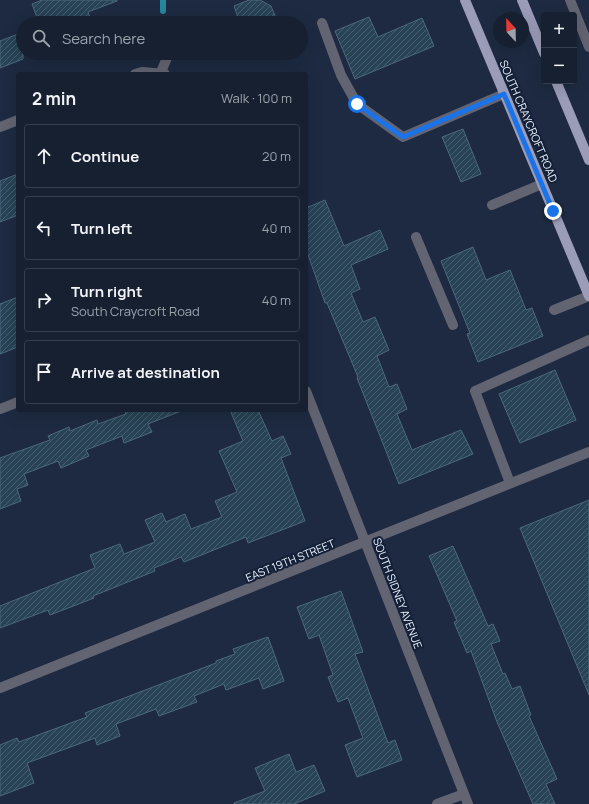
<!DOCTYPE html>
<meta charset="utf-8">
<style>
:root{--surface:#162031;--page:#1f2839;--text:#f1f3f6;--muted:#9ea3ab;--line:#353e4d}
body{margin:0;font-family:Manrope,sans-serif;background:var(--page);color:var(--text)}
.controls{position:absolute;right:12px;top:12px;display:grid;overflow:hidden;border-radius:4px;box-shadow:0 4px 16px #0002}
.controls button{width:36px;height:36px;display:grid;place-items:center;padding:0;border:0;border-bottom:1px solid var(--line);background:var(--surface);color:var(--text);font:20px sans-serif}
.compass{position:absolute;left:493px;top:12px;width:36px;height:36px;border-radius:50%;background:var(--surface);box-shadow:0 4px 16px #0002;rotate:338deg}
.stop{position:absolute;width:12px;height:12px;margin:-9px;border:3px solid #1a73e8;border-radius:50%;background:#fff}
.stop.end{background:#1a73e8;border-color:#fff;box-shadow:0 1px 4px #0008}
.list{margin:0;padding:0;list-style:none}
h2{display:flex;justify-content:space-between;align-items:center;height:52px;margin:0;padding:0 16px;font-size:17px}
h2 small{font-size:13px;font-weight:400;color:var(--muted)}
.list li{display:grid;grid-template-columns:26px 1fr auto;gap:12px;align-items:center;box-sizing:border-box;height:64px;margin:0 8px 8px;padding:0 8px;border:1px solid var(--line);border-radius:4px}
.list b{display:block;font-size:15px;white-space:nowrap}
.list p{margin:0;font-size:13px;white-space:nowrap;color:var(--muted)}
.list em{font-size:13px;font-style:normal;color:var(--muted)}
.icon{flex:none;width:22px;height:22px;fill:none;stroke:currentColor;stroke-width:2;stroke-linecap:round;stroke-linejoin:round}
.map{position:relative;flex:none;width:589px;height:804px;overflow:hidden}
.search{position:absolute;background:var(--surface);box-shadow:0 4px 16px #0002;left:16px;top:16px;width:292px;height:44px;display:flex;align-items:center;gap:10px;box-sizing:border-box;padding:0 14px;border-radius:22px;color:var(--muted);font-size:15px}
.panel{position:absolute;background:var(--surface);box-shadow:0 4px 16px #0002;left:16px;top:72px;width:292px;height:340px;border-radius:4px}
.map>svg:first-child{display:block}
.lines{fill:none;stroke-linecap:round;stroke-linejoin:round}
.stream{stroke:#26869c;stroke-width:6}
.building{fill:url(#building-hatch);stroke:#4c697d}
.minor{stroke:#636471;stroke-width:10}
.major{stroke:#9b9cb8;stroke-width:10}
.route{stroke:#1a73e8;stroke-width:5}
.labels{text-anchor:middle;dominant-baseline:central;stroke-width:4;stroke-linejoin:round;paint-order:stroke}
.street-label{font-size:11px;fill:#e8f0fc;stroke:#142037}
</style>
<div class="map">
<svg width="589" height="804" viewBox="0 0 589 804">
<defs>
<pattern id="building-hatch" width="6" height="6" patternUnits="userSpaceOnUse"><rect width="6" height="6" fill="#274355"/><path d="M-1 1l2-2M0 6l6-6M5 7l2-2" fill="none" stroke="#465e6e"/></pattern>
</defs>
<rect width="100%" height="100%" fill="#1d2a41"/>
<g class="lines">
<!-- stream -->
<polyline class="stream" points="163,11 163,0"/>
</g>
<!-- building -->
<g class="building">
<polygon points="42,0 117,0 117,1 88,12 92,23 39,23 32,4"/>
<polygon points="249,0 260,0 271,6 278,23 240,23 234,6"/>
<polygon points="369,17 378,37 422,18 434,46 355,79 335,31"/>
<polygon points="23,32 23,59 0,68 0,41"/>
<polygon points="463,129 481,174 461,182 442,137"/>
<polygon points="18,174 18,215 0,222 0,181"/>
<polygon points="325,200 344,246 380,230 388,249 351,265 360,289 351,293 363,322 375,317 389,350 377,356 389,387 397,384 407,409 397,414 412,450 461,430 473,454 399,484 357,378 358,377 327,303 325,303 306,249 306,208"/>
<polygon points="473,247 486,280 510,270 526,310 532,308 543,336 478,362 467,334 470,333 441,261"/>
<polygon points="18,297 18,347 0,354 0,304"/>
<polygon points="555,370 576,420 520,443 499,394"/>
<polygon points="124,410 181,411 148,424 152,432 124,443 122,436 86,450 89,456 61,468 58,461 24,474 28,485 17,489 21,501 0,509 0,458 50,440 48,436 69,427 70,431 97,420 98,424 126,414"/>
<polygon points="230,410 258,410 272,441 283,436 291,454 281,458 305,521 248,543 246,537 184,562 181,557 154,568 155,571 93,596 94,598 50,615 48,610 0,628 0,606 95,568 90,555 120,544 124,554 155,542 145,520 162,513 166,522 185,514 191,529 222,517 215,501 237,492 219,451 243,441"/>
<polygon points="589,500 589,695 520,528"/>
<polygon points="453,546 488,626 493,624 500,641 491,644 503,674 505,673 512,689 520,686 531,715 529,716 557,779 546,784 555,804 533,804 497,722 471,651 467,653 454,622 457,621 429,556"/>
<polygon points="341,591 363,652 355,654 388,743 395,740 402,760 357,777 345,745 363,738 348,698 338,702 328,677 333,675 319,635 309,639 297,607"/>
<polygon points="268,637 284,681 263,689 259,678 226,690 224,684 194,696 197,702 159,716 156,709 116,724 120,736 97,745 95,738 27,763 34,783 0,796 0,745 17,738 19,742 87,717 85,713 216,663 216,661 235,654 233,649"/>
<polygon points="289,754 296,772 314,765 325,791 294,804 234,804 234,803 265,791 255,768"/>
</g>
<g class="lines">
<!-- minor -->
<g class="minor">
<polyline points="570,0 589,47"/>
<polyline points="322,23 341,75 357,104 403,137 504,94"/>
<polyline points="161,72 169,53"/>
<polyline points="135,74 142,72 165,74"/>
<polyline points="0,127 18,120"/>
<polyline points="492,205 542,184"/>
<polyline points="416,237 453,325"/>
<polyline points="554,310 589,296"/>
<polyline points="306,391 468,804"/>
<polyline points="0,409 18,402"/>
<polyline points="510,483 475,391 589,340"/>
<polyline points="0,688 589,452"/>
<polyline points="437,804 464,794"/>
</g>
<!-- major -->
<g class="major">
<polyline points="465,0 589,296"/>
<polyline points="522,0 544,53"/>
<polyline points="556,81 589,160"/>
</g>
</g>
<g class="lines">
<!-- route -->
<polyline class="route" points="357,104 403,137 504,94 553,211"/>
</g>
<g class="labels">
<!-- street labels -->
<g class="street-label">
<text transform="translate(529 121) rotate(67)">SOUTH CRAYCROFT ROAD</text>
<text transform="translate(290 560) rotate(-22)">EAST 19TH STREET</text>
<text transform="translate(398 593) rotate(69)">SOUTH SIDNEY AVENUE</text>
</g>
</g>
</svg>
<div class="controls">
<button>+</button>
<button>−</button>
</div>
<svg class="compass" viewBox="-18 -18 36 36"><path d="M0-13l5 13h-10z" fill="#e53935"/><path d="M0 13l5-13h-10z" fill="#9ea3ab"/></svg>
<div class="stop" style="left:357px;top:104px"></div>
<div class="stop end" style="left:553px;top:211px"></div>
<div class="search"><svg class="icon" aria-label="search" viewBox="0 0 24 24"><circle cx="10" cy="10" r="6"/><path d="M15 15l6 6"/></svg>Search here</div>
<section class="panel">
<h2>2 min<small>Walk · 100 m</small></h2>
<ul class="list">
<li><svg class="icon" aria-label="ahead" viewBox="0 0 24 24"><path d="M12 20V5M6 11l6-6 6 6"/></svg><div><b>Continue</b></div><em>20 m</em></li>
<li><svg class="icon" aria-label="left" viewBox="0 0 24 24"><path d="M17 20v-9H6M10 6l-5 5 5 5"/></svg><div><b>Turn left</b></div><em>40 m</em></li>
<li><svg class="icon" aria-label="right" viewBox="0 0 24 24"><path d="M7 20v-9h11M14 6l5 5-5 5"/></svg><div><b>Turn right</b><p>South Craycroft Road</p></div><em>40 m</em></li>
<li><svg class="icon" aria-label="arrive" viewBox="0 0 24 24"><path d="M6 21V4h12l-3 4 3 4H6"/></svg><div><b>Arrive at destination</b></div></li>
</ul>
</section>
</div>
